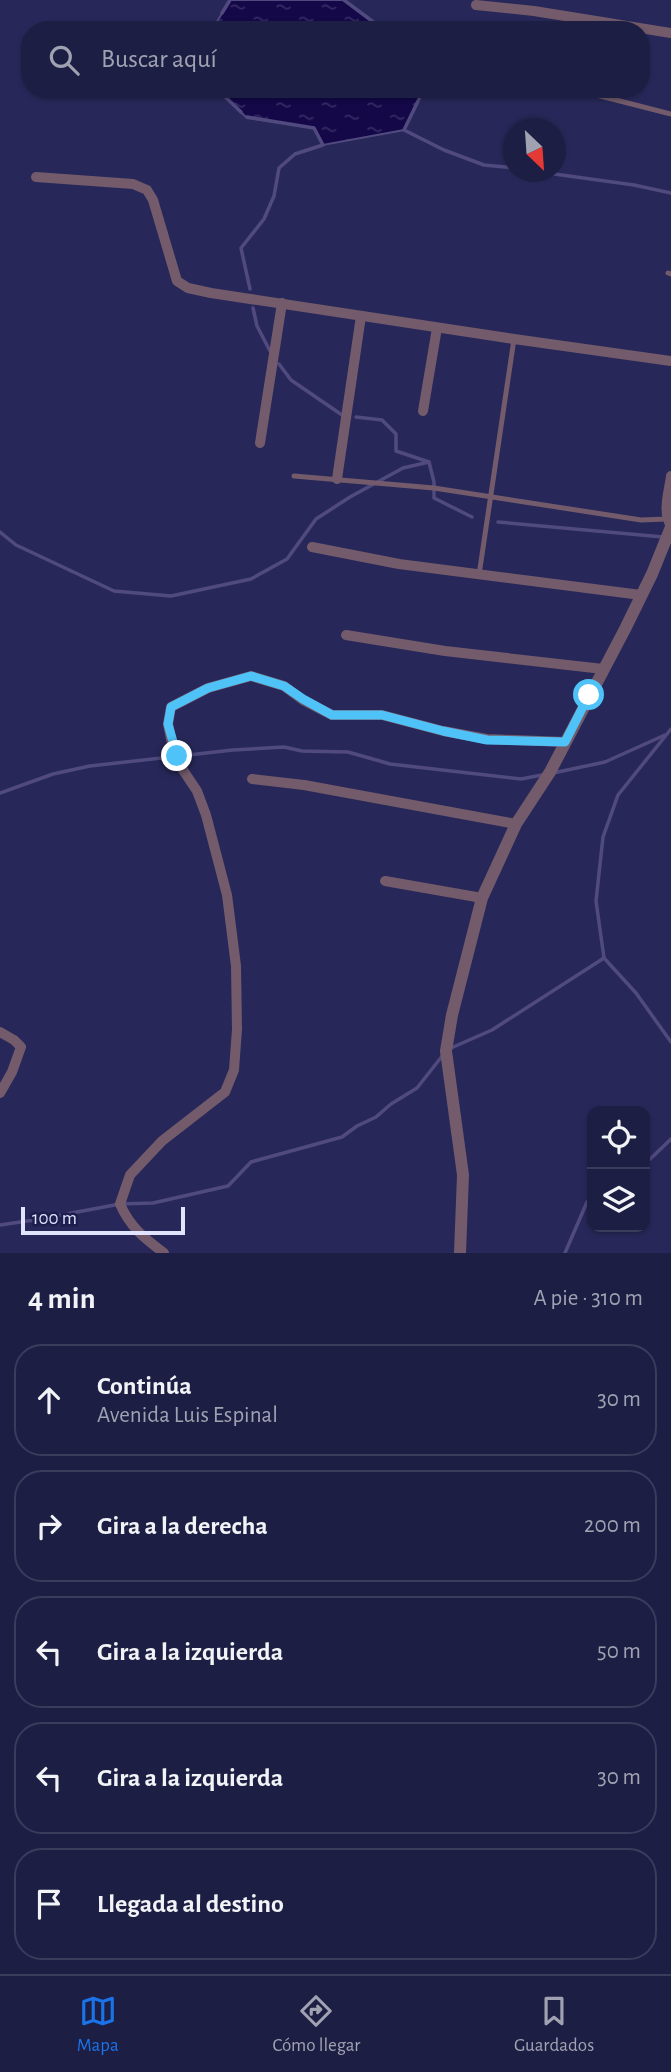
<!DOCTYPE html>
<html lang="es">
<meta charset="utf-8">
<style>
:root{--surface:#1d1e43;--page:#25274a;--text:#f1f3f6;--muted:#a0a2b2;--line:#3b3c5c;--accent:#1a73e8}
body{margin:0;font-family:"Alegreya Sans",sans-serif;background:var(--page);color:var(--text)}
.controls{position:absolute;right:21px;bottom:21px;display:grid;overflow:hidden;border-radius:14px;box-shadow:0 2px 5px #0004}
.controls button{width:63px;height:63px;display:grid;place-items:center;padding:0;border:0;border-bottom:2px solid var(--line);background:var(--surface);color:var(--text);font:35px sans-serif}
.compass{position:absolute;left:503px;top:119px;width:63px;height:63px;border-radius:50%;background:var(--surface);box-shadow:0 2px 5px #0004;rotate:155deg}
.scale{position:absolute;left:21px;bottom:18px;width:164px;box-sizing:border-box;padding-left:7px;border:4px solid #e0e4fd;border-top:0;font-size:19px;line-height:24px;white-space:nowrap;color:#e0e4fd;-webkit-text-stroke:5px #1e1d4e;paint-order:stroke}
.stop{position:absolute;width:21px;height:21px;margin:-16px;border:5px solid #4fc3f7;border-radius:50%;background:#fff}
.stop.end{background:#4fc3f7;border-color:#fff;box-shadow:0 2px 7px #0008}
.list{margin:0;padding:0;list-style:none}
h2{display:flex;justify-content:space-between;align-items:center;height:91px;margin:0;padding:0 28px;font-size:30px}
h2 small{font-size:23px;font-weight:400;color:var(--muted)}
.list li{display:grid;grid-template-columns:46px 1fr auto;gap:21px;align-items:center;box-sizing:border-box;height:112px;margin:0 14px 14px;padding:0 14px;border:2px solid var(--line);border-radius:28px}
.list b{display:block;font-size:26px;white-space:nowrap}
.list p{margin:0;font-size:23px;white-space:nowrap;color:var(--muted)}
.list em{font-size:23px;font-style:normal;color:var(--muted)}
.icon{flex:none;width:38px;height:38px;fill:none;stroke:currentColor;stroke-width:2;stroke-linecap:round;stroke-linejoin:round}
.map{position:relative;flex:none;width:671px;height:1253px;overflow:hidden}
.search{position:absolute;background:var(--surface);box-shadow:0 2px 5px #0004;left:21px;right:21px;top:21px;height:77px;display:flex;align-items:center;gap:18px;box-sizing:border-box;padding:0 24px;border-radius:28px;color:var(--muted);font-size:26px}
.sheet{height:721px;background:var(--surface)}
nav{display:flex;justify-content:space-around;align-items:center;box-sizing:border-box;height:98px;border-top:2px solid var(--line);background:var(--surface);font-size:19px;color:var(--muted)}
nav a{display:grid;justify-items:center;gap:4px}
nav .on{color:var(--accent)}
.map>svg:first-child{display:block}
.water{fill:url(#water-ripples);stroke:#514a7f;stroke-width:2}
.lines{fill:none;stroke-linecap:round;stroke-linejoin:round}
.stream{stroke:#514a7f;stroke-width:3.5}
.service{stroke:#735b6b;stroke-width:5}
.minor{stroke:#735b6b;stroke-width:10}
.tertiary{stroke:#735b6b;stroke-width:12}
.route{stroke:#4fc3f7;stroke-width:9}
</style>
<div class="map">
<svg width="671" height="1253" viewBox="0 0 671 1253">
<defs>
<pattern id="water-ripples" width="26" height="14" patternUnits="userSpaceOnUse" patternTransform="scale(1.75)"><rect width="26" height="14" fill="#140849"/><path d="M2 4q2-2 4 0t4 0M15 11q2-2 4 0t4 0" fill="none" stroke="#362c64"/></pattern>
</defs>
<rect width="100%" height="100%" fill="#272859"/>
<!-- water -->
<g class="water">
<polygon points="230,0 344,0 384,30 214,30 215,25"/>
<polygon points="217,89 426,89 420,97 404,130 323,145 314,128 247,118"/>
</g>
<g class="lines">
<!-- stream -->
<g class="stream">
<polyline points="344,0 384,30"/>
<polyline points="222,13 230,0"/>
<polyline points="217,89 241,112"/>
<polyline points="426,89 420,97 404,130 444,150 484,165 514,168"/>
<polyline points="247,117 314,128 323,145 295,154 279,168 274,196 264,219 241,248 250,289"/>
<polyline points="540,172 634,185 671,193"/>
<polyline points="253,308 257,326 270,351"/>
<polyline points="279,364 291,380 342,415"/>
<polyline points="356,417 382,420 396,434 396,451 429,462 434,482 434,498 472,517"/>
<polyline points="498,522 663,537"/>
<polyline points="0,532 16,545 114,591 171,596 251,579 287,559 316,519 350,497 403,468 429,462"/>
<polyline points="671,729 618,795 603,837 596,901 604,958 636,993 671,1042"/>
<polyline points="553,773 605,762 665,735"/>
<polyline points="0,793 53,774 90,766 233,750 284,747 302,751 348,752 390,764 521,779 542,775"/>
<polyline points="451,1048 492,1030 604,958"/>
<polyline points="645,1164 671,1139"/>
<polyline points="0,1225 34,1220 120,1204 153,1203 228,1186 251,1162 342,1137 357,1126 376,1117 391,1104 417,1088 443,1055"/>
<polyline points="565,1253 587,1202 592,1199"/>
</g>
<!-- service -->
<g class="service">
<polyline points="573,89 671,114"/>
<polyline points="668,273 671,274"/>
<polyline points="294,476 434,488 641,520 667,519"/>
<polyline points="479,575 514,339"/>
</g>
<!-- minor -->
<g class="minor">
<polyline points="476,5 534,11 671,33"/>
<polyline points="36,177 133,184 147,190 153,200 177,281 188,288 211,293 514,339 671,361"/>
<polyline points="423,411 437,328"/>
<polyline points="260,443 282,303"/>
<path d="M671 476C669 492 662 512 671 526"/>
<polyline points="337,479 361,316"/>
<polyline points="312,547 399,564 641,595"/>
<polyline points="346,635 445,651 603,669"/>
<polyline points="252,779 304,785 516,824"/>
<polyline points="385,881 482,898"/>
<polyline points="0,1032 14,1040 21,1047 12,1072 0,1093"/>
<path d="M164 1253C144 1238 130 1227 120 1204L130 1175 162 1141 225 1092 234 1070 237 1029 236 966 227 895 206 815 197 791 181 767 172 744 168 724 171 707 208 688 251 676 284 686 303 700 332 715H382L443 731 487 739 565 742"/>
</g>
<!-- tertiary -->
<polyline class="tertiary" points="460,1253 463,1175 446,1051 452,1015 482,898 516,824 550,772 625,629 652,574 671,527"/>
</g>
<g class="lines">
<!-- route -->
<polyline class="route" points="177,756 168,724 171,707 208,688 251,676 284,686 303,699 332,715 382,715 443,731 487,740 565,742 589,695"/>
</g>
</svg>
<div class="controls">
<button><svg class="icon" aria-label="locate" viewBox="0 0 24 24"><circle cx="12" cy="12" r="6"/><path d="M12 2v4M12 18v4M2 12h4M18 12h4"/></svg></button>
<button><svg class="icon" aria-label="layers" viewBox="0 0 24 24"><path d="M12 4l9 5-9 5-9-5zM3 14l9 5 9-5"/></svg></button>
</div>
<svg class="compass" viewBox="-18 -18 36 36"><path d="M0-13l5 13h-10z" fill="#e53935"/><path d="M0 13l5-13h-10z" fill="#a0a2b2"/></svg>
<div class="scale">100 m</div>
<div class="stop" style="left:589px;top:695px"></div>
<div class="stop end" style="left:177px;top:756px"></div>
<div class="search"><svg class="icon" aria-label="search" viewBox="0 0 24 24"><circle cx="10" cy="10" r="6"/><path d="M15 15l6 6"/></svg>Buscar aquí</div>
</div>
<section class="sheet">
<h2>4 min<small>A pie · 310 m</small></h2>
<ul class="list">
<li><svg class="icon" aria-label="ahead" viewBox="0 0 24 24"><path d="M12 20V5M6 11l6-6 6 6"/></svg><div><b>Continúa</b><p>Avenida Luis Espinal</p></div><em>30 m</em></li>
<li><svg class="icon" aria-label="right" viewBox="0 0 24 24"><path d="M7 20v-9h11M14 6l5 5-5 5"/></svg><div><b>Gira a la derecha</b></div><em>200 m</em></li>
<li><svg class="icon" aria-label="left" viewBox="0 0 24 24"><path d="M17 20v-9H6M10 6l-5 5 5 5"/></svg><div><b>Gira a la izquierda</b></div><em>50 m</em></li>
<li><svg class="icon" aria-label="left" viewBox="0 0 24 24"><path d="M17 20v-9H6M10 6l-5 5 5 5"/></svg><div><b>Gira a la izquierda</b></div><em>30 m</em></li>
<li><svg class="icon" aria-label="arrive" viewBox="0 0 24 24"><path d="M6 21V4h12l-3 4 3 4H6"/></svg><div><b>Llegada al destino</b></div></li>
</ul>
</section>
<nav>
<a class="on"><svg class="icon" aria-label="map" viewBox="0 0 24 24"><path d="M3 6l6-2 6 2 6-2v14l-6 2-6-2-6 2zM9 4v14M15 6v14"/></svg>Mapa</a>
<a><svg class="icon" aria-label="directions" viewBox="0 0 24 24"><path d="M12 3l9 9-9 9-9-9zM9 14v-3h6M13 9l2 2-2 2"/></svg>Cómo llegar</a>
<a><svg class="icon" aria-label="saved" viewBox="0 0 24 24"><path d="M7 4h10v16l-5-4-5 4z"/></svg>Guardados</a>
</nav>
